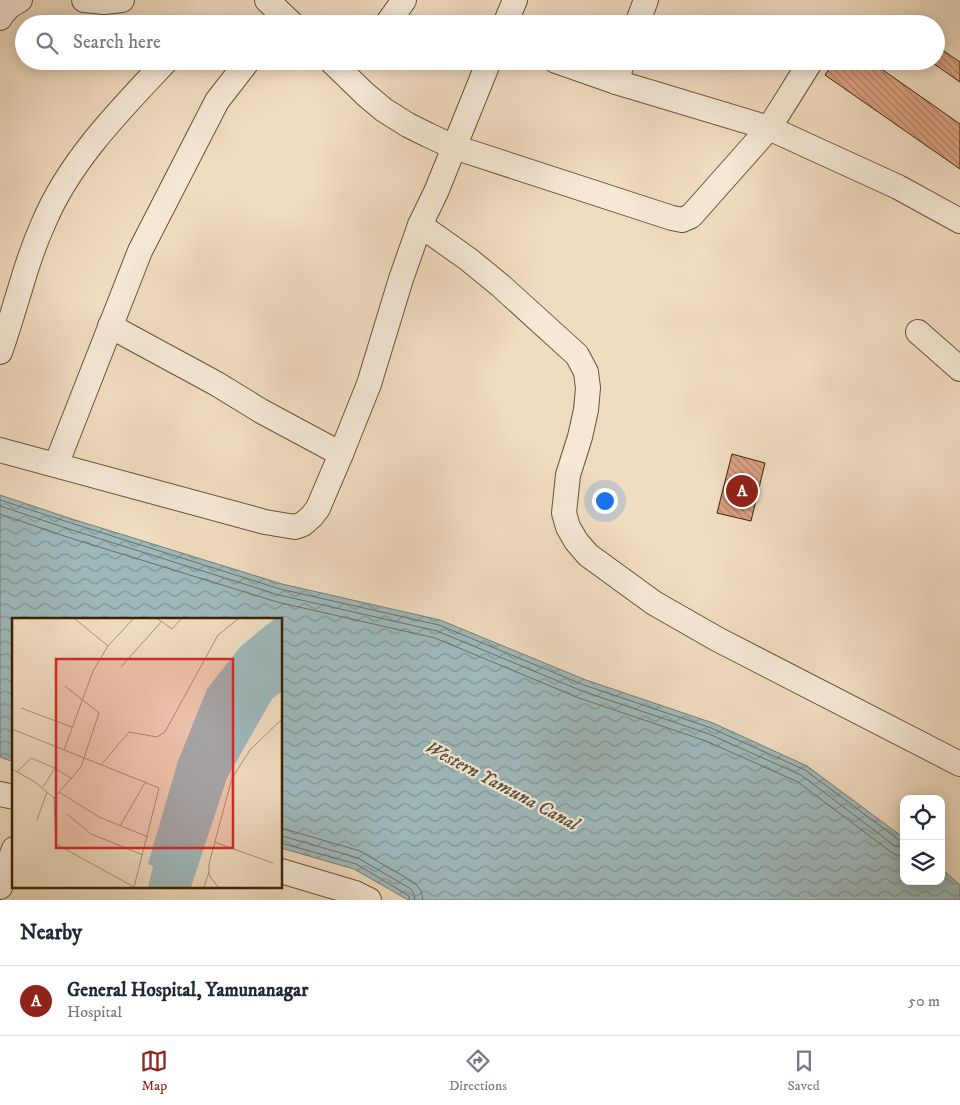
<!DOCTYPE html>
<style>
:root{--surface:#fff;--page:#f6f6f7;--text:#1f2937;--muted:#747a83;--line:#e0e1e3;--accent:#8f2418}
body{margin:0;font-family:"IM FELL DW Pica",serif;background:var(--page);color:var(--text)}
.controls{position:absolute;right:15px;bottom:15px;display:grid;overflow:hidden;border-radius:10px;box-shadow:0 2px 12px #0003}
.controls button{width:45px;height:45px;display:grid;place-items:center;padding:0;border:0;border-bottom:1px solid var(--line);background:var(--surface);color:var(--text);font:25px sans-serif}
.you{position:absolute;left:604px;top:500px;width:18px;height:18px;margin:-12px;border:4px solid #fff;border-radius:50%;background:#1a73e8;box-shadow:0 0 0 8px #1a73e833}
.badge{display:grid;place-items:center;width:32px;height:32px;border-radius:50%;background:var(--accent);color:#fff;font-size:16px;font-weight:700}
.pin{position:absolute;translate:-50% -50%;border:2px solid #fff;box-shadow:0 1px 5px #0006}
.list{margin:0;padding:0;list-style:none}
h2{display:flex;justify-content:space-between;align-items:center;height:65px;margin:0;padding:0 20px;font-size:21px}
h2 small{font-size:16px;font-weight:400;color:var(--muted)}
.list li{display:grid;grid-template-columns:32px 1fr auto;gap:15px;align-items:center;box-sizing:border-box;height:70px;padding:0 20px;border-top:1px solid var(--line)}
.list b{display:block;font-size:19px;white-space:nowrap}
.list p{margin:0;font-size:16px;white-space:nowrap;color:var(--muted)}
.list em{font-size:16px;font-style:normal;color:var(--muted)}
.icon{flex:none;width:28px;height:28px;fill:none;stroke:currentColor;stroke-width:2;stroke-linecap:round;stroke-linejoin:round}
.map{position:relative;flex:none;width:960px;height:900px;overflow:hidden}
.search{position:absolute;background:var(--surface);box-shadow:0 2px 12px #0003;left:15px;right:15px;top:15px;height:55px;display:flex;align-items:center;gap:12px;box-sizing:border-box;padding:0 18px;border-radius:28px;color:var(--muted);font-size:19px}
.sheet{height:135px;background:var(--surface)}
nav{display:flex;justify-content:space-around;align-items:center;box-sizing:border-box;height:70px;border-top:1px solid var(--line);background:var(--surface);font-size:14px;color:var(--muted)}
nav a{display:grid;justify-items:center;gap:2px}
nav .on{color:var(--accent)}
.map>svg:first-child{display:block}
.water{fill:url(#water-waves);stroke:#777d72}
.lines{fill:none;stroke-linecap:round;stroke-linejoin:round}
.shore{stroke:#6d6e60;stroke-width:1}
.building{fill:url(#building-back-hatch);stroke:#3c2403}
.minor-casing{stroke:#695232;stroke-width:26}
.minor{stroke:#f5e8d6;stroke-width:24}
.labels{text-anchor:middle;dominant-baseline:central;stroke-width:4.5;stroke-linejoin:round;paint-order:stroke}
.water-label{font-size:19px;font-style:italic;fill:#59513a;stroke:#f5e8d6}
.inset-road{fill:none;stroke:#a89274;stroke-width:1}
.view{fill:#d62828;fill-opacity:0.15;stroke:#d62828;stroke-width:2.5}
.inset-edge{fill:none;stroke:#3c2403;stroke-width:2.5}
</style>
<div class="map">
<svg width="960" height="900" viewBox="0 0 960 900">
<defs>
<pattern id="water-waves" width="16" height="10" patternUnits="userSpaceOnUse" patternTransform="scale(1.25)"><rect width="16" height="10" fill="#9eb9bc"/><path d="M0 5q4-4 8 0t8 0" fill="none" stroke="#829697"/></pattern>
<pattern id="building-back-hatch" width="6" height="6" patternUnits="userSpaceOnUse" patternTransform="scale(1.25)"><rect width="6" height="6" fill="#dda284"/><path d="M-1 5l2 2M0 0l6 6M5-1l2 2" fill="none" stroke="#b4846a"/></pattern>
</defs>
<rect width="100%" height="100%" fill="#f0dcc0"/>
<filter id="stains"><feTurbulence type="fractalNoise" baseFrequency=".004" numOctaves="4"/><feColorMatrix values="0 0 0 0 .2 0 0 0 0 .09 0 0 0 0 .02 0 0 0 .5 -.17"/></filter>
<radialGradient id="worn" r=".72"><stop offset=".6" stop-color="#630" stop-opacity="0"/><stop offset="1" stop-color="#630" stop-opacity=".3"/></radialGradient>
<!-- water -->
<polygon class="water" points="0,495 72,519 282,584 440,620 586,680 713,723 807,766 904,838 904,881 941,881 941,868 960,885 960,900 408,900 354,869 281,848 281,619 14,619 14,762 0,757"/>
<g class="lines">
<!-- shore -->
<g class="shore">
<polyline points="0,500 71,523 280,589 439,625 584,685 711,728 805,770 899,840 904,842"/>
<polyline points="0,506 69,529 279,595 437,631 582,691 709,734 801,775 895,846 904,848"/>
<polyline points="0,514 67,537 277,602 435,638 579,698 706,741 798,782 891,852 896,855 904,855"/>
<polyline points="281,829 288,830 360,851 415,883 421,891 423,900"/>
<polyline points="281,837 286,837 358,858 411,889 414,894 415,900"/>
<polyline points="281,843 356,864 406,894 409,896 409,900"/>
</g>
</g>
<!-- building -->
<g class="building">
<polygon points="936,46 960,62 960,82 930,61 936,61"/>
<polygon points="835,61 870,61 960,124 960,169 825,75"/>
<polygon points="732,454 765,463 751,521 717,513"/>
</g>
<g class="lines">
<!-- minor casing -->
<g class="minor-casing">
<g id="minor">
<polyline points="84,0 104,2 122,0"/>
<polyline points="267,0 292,24"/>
<path d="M0 18C5 9 11 5 20 0"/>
<polyline points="387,24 404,0"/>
<polyline points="505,24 515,0"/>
<polyline points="637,24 646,0"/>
<polyline points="331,61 365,94 384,110 408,125 428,135 454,147 672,218 682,220 691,216 769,128 811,61"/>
<polyline points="556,61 616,82 769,128 898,187 960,221"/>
<polyline points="616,82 623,61"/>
<polyline points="420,225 468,259 501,286 577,355 586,372 588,388 586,410 580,437 568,475 564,513 568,527 576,541 588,555 654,603 717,639 960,764"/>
<polyline points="110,326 217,384 261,411 341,454"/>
<polyline points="918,332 960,369"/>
<path d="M0 352C8 330 14 308 21 286 27 265 35 242 44 222 70 160 121 109 166 61"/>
<polyline points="0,450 265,522 295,527 303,524 312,516 318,508 341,454 369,384 401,279 420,225 436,192 489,61"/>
<polyline points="56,465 140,251 217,101 248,61"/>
<polyline points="0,794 14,797"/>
<polyline points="281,871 355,893 369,900"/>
<polyline points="0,887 14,849"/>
</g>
</g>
<!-- minor -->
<use href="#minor" class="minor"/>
</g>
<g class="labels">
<!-- water labels -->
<g class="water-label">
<text transform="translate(502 786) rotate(28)">Western Yamuna Canal</text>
</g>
</g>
<!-- overview -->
<g transform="translate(12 618)">
<rect width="270" height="270" fill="#f0dcc0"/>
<path d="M262 1H270V73L260 81 215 160 179 269H136L141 248 136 246 166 143 195 71 229 28Z" fill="#9eb9bc"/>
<path class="inset-road" d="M63 1 96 28M146 1 160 11 169 1M109 49 149 4M53 68 87 95 69 149 42 180 44 226 122 269M9 90 60 109M0 111 147 170 122 269M52 132 81 53 96 28 121 1M89 147 117 114 145 119 153 114 206 17 226 1M0 151 23 164 42 180M5 154 19 140 43 150 60 161M31 169 43 150M47 174 87 199 136 219M55 196 79 216 131 237M25 202 35 174M108 208 134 163M202 224 261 245M192 269 197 254M206 269 197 257V246L220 160 238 132 270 101"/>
<path class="view" d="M44 41H221V230H44Z"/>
<rect width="270" height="270" class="inset-edge"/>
</g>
<rect width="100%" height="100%" filter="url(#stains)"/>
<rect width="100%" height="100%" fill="url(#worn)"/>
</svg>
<div class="controls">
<button><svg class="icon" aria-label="locate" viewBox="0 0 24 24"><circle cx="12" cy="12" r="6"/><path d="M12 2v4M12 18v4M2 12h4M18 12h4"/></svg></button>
<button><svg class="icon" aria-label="layers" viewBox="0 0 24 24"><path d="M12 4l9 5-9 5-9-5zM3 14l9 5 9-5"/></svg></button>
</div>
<div class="you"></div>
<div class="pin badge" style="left:742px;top:491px">A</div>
<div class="search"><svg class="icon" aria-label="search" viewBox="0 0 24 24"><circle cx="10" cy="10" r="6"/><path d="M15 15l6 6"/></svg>Search here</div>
</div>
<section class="sheet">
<h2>Nearby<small></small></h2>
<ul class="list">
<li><span class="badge">A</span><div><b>General Hospital, Yamunanagar</b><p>Hospital</p></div><em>50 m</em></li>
</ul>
</section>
<nav>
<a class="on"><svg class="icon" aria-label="map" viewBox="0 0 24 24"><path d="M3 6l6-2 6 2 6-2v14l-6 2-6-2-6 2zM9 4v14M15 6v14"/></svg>Map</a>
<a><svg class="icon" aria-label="directions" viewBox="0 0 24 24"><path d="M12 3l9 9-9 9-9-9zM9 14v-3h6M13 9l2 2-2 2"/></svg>Directions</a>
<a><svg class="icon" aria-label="saved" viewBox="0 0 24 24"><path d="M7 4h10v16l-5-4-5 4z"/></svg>Saved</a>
</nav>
